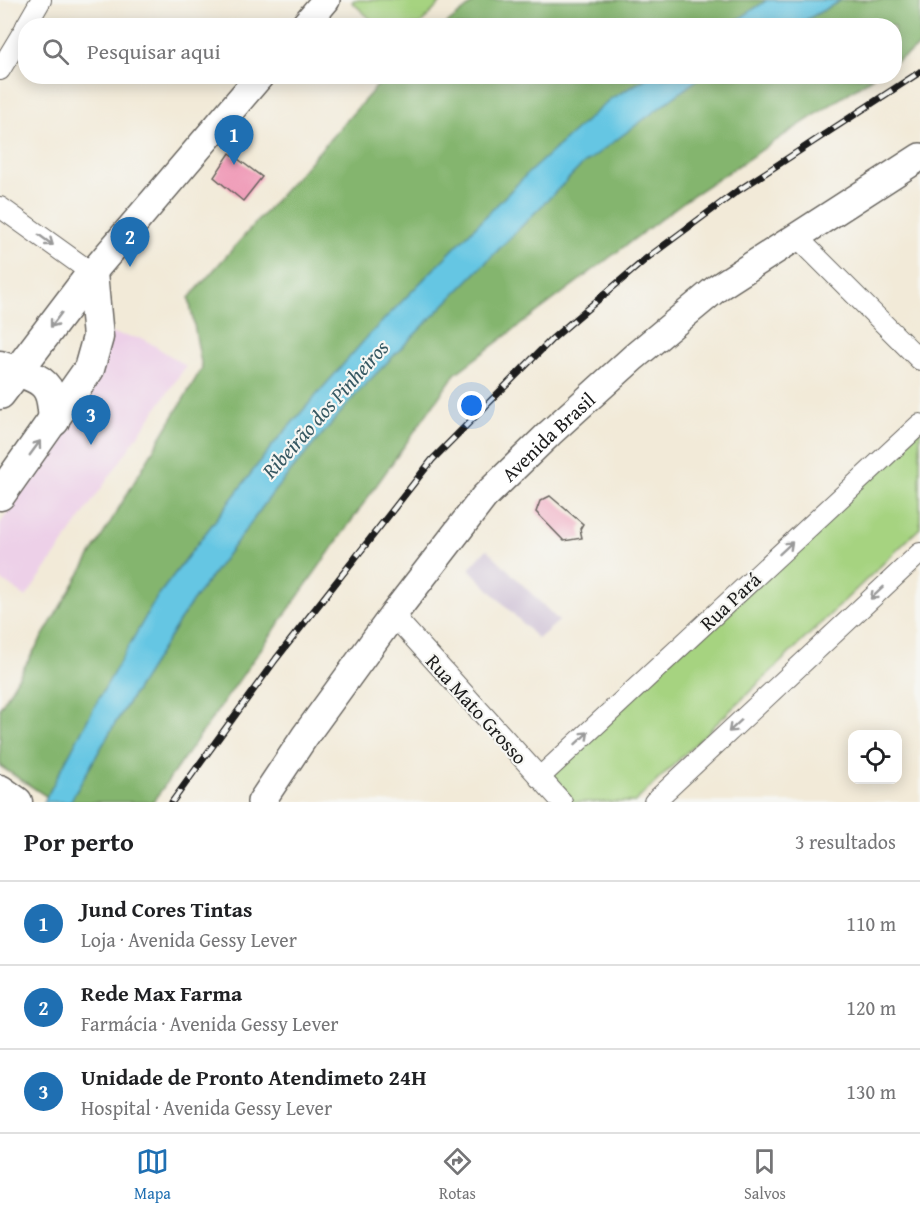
<!DOCTYPE html>
<html lang="pt">
<meta charset="utf-8">
<style>
:root{--surface:#fff;--page:#f2f2f2;--text:#202124;--muted:#757577;--line:#e0e0e0;--accent:#1f6fb2}
body{margin:0;font-family:"Gentium Book Plus",serif;background:var(--page);color:var(--text)}
.controls{position:absolute;right:18px;bottom:18px;display:grid;overflow:hidden;border-radius:12px;box-shadow:0 3px 15px #0003}
.controls button{width:54px;height:54px;display:grid;place-items:center;padding:0;border:0;border-bottom:2px solid var(--line);background:var(--surface);color:var(--text);font:30px sans-serif}
.you{position:absolute;left:472px;top:406px;width:21px;height:21px;margin:-15px;border:4px solid #fff;border-radius:50%;background:#1a73e8;box-shadow:0 0 0 9px #1a73e833}
.badge{display:grid;place-items:center;width:39px;height:39px;border-radius:50%;background:var(--accent);color:#fff;font-size:20px;font-weight:700}
.pin{position:absolute;translate:-50% -50px;filter:drop-shadow(0 2px 3px #0008)}
.pin::after{content:'';position:absolute;top:32px;width:21px;height:18px;background:inherit;clip-path:polygon(0 0,100% 0,50% 100%)}
.list{margin:0;padding:0;list-style:none}
h2{display:flex;justify-content:space-between;align-items:center;height:78px;margin:0;padding:0 24px;font-size:26px}
h2 small{font-size:20px;font-weight:400;color:var(--muted)}
.list li{display:grid;grid-template-columns:39px 1fr auto;gap:18px;align-items:center;box-sizing:border-box;height:84px;padding:0 24px;border-top:2px solid var(--line)}
.list b{display:block;font-size:22px;white-space:nowrap}
.list p{margin:0;font-size:20px;white-space:nowrap;color:var(--muted)}
.list em{font-size:20px;font-style:normal;color:var(--muted)}
.icon{flex:none;width:33px;height:33px;fill:none;stroke:currentColor;stroke-width:2;stroke-linecap:round;stroke-linejoin:round}
.map{position:relative;flex:none;width:920px;height:802px;overflow:hidden}
.search{position:absolute;background:var(--surface);box-shadow:0 3px 15px #0003;left:18px;right:18px;top:18px;height:66px;display:flex;align-items:center;gap:15px;box-sizing:border-box;padding:0 21px;border-radius:24px;color:var(--muted);font-size:22px}
.sheet{height:330px;background:var(--surface)}
nav{display:flex;justify-content:space-around;align-items:center;box-sizing:border-box;height:84px;border-top:2px solid var(--line);background:var(--surface);font-size:16px;color:var(--muted)}
nav a{display:grid;justify-items:center;gap:3px}
nav .on{color:var(--accent)}
.map>svg:first-child{display:block}
.built{fill:#edd0e8}
.industrial{fill:#ccbed4}
.green{fill:#a6d380;stroke:#61784e;stroke-width:1.5}
.forest{fill:#84b56e;stroke:#506845;stroke-width:1.5}
.water{fill:#65c6e3;stroke:#407180;stroke-width:1.5}
.building{fill:#f09db9}
.lines{fill:none;stroke-linecap:round;stroke-linejoin:round}
.minor-casing{stroke:#67645e;stroke-width:22}
.secondary-casing{stroke:#67645e;stroke-width:30}
.primary-casing{stroke:#67645e;stroke-width:33}
.minor{stroke:#fff;stroke-width:20}
.secondary{stroke:#fff;stroke-width:27}
.primary{stroke:#fff;stroke-width:30}
.rail-casing{stroke:#1c1c1c;stroke-width:7}
.rail{stroke:#f6f6f2;stroke-width:4.5;stroke-dasharray:14;stroke-linecap:butt}
.oneway{stroke:#999}
.labels{text-anchor:middle;dominant-baseline:central;stroke-width:4.5;stroke-linejoin:round;paint-order:stroke}
.street-label{font-size:20px;fill:#1c1c1c;stroke:#f6f6f2}
.water-label{font-size:21px;font-style:italic;fill:#365862;stroke:#f6f6f2}
</style>
<div class="map">
<svg width="920" height="802" viewBox="0 0 920 802">
<rect width="100%" height="100%" fill="#f6f6f2"/>
<filter id="ink" filterUnits="userSpaceOnUse"><feTurbulence type="fractalNoise" baseFrequency=".0167" numOctaves="2"/><feDisplacementMap in="SourceGraphic" scale="12" xChannelSelector="R" yChannelSelector="G"/><feConvolveMatrix kernelMatrix="1 2 1 2 8 2 1 2 1" color-interpolation-filters="sRGB"/></filter>
<filter id="wash" filterUnits="userSpaceOnUse"><feTurbulence type="fractalNoise" baseFrequency=".008" numOctaves="4" result="noise"/><feDisplacementMap in="SourceGraphic" scale="24" xChannelSelector="R" yChannelSelector="G"/><feGaussianBlur stdDeviation="1.35" result="paint"/><feColorMatrix in="noise" values="0 0 0 0 0 0 0 0 0 0 0 0 0 0 0 0 0 1.4 0 .05"/><feComposite in="paint" operator="in"/></filter>
<g filter="url(#wash)">
<rect width="100%" height="100%" fill="#f2ead8"/>
<!-- built -->
<polygon class="built" points="108,333 144,339 186,366 26,597 0,579 0,524 102,365"/>
<!-- industrial -->
<polygon class="industrial" points="487,549 559,621 538,639 469,569"/>
<!-- green -->
<g class="green">
<polygon points="354,0 443,0 420,25 378,26 352,2"/>
<polygon points="920,429 920,528 635,802 569,802 544,776"/>
</g>
<!-- forest -->
<g class="forest">
<polygon points="477,0 920,0 920,46 895,62 894,26 444,26"/>
<polygon points="385,77 873,77 690,197 455,374 153,802 55,802 0,766 0,708 202,368 189,298"/>
</g>
<!-- water -->
<g class="water">
<polygon points="767,0 842,0 797,25 730,25"/>
<polygon points="648,77 701,77 581,166 359,391 275,490 187,609 113,727 70,802 44,802 98,700 157,597 271,447 368,336 527,174 610,99"/>
</g>
<g id="blocks">
<!-- building -->
<g class="building">
<polygon points="230,153 262,177 243,201 214,177"/>
<polygon points="550,496 583,524 580,529 582,538 564,541 536,512 540,501"/>
</g>
</g>
</g>
<g filter="url(#ink)">
<use href="#blocks" fill-opacity="0" stroke="#67645e" stroke-width="1.5"/>
<g class="lines">
<!-- minor casing -->
<g class="minor-casing">
<g id="minor">
<polyline points="26,26 41,0"/>
<polyline points="0,70 26,27"/>
<polyline points="0,207 92,273"/>
<polyline points="798,238 920,360"/>
<polyline points="393,615 562,802"/>
<polyline points="539,778 920,424"/>
<polyline points="654,802 920,553"/>
</g>
</g>
<!-- secondary casing -->
<g class="secondary-casing">
<g id="secondary">
<polyline points="304,26 326,0"/>
<polyline points="92,273 260,76"/>
<path id="s1" d="M261 802 305 736 393 615 484 497 550 433 634 357 717 288 920 157"/>
</g>
</g>
<!-- primary casing -->
<g class="primary-casing">
<g id="primary">
<path d="M0 366C16 372 42 375 49 392 53 400 53 412 54 421"/>
<polyline points="0,394 92,273"/>
<polyline points="0,495 89,369 98,337 92,273"/>
<polyline points="0,790 17,802"/>
</g>
</g>
<!-- minor -->
<use href="#minor" class="minor"/>
<!-- secondary -->
<use href="#secondary" class="secondary"/>
<!-- primary -->
<use href="#primary" class="primary"/>
<!-- rail casing -->
<g class="rail-casing">
<polyline id="rail" points="172,802 276,659 432,460 552,339 647,258 736,192 920,72"/>
</g>
<!-- rail -->
<use href="#rail" class="rail"/>
</g>
<!-- one-way arrows -->
<defs><path id="oneway-shaft" d="M-6 0H5M1.5-3L5.5 0L1.5 3" fill="none" stroke-width="1.6" stroke-linecap="round" stroke-linejoin="round" transform="scale(1.5)"/></defs>
<g class="oneway">
<use href="#oneway-shaft" transform="translate(46 240) rotate(36)"/>
<use href="#oneway-shaft" transform="translate(56 320) rotate(127)"/>
<use href="#oneway-shaft" transform="translate(35 448) rotate(-54)"/>
<use href="#oneway-shaft" transform="translate(786 548) rotate(-43)"/>
<use href="#oneway-shaft" transform="translate(877 593) rotate(137)"/>
<use href="#oneway-shaft" transform="translate(735 726) rotate(137)"/>
<use href="#oneway-shaft" transform="translate(582 738) rotate(-43)"/>
</g>
</g>
<g class="labels">
<!-- street labels -->
<g class="street-label">
<text stroke="none"><textPath href="#s1" startOffset="466">Avenida Brasil</textPath></text>
<text transform="translate(730 601) rotate(-43)">Rua Pará</text>
<text transform="translate(477 709) rotate(48)">Rua Mato Grosso</text>
</g>
<!-- water labels -->
<g class="water-label">
<text transform="translate(325 409) rotate(-48)">Ribeirão dos Pinheiros</text>
</g>
</g>
</svg>
<div class="controls">
<button><svg class="icon" aria-label="locate" viewBox="0 0 24 24"><circle cx="12" cy="12" r="6"/><path d="M12 2v4M12 18v4M2 12h4M18 12h4"/></svg></button>
</div>
<div class="you"></div>
<div class="pin badge" style="left:234px;top:165px">1</div>
<div class="pin badge" style="left:130px;top:267px">2</div>
<div class="pin badge" style="left:91px;top:445px">3</div>
<div class="search"><svg class="icon" aria-label="search" viewBox="0 0 24 24"><circle cx="10" cy="10" r="6"/><path d="M15 15l6 6"/></svg>Pesquisar aqui</div>
</div>
<section class="sheet">
<h2>Por perto<small>3 resultados</small></h2>
<ul class="list">
<li><span class="badge">1</span><div><b>Jund Cores Tintas</b><p>Loja · Avenida Gessy Lever</p></div><em>110 m</em></li>
<li><span class="badge">2</span><div><b>Rede Max Farma</b><p>Farmácia · Avenida Gessy Lever</p></div><em>120 m</em></li>
<li><span class="badge">3</span><div><b>Unidade de Pronto Atendimeto 24H</b><p>Hospital · Avenida Gessy Lever</p></div><em>130 m</em></li>
</ul>
</section>
<nav>
<a class="on"><svg class="icon" aria-label="map" viewBox="0 0 24 24"><path d="M3 6l6-2 6 2 6-2v14l-6 2-6-2-6 2zM9 4v14M15 6v14"/></svg>Mapa</a>
<a><svg class="icon" aria-label="directions" viewBox="0 0 24 24"><path d="M12 3l9 9-9 9-9-9zM9 14v-3h6M13 9l2 2-2 2"/></svg>Rotas</a>
<a><svg class="icon" aria-label="saved" viewBox="0 0 24 24"><path d="M7 4h10v16l-5-4-5 4z"/></svg>Salvos</a>
</nav>
